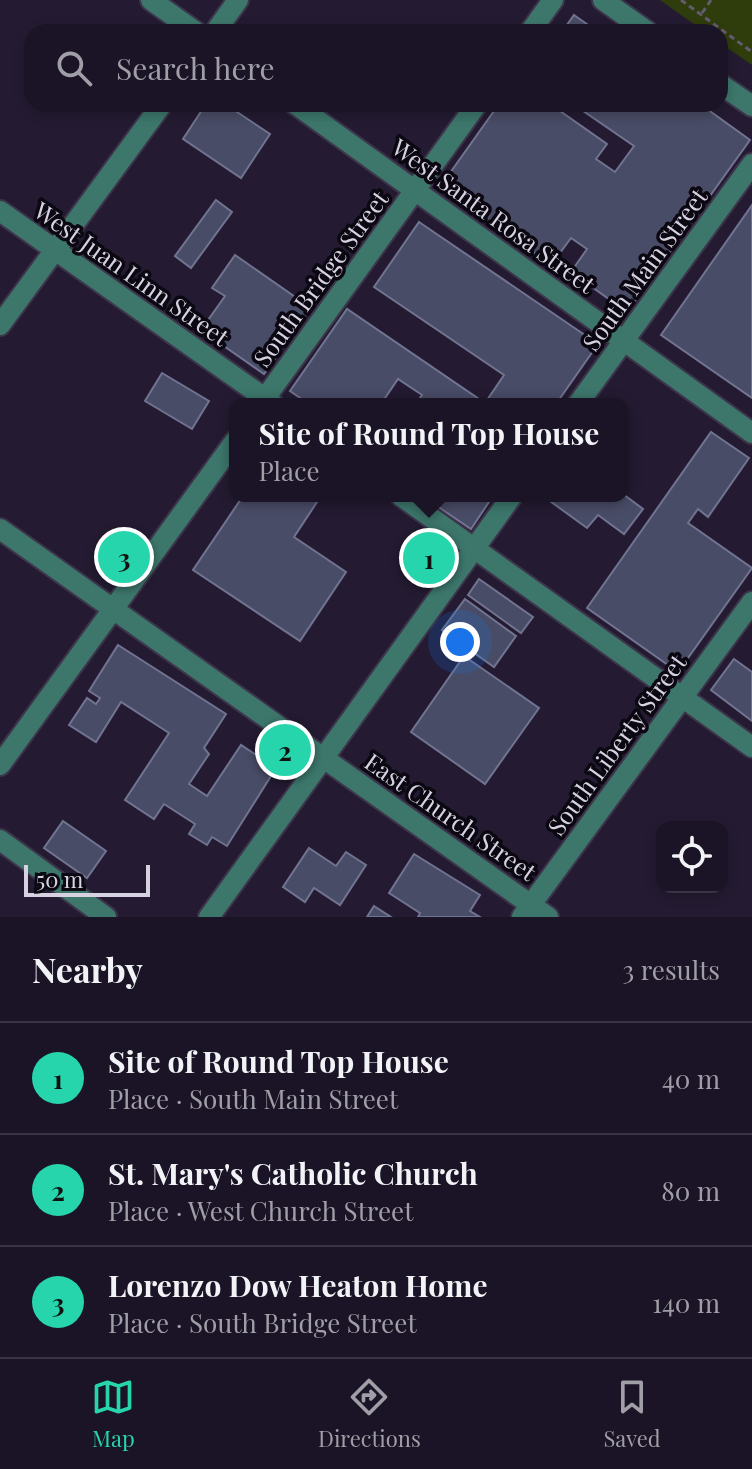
<!DOCTYPE html>
<meta charset="utf-8">
<style>
:root{--surface:#1b1426;--page:#241d2e;--text:#f1f3f6;--muted:#a09ea7;--line:#393343;--accent:#27d5ad}
body{margin:0;font-family:"Playfair Display",serif;background:var(--page);color:var(--text)}
.controls{position:absolute;right:24px;bottom:24px;display:grid;overflow:hidden;border-radius:16px;box-shadow:0 4px 12px #0003}
.controls button{width:72px;height:72px;display:grid;place-items:center;padding:0;border:0;border-bottom:2px solid var(--line);background:var(--surface);color:var(--text);font:40px sans-serif}
.scale{position:absolute;left:24px;bottom:20px;width:126px;box-sizing:border-box;padding-left:8px;border:4px solid #d7d2e2;border-top:0;font-size:22px;line-height:28px;white-space:nowrap;color:#d7d2e2;-webkit-text-stroke:6px #0b0812;paint-order:stroke}
.you{position:absolute;left:460px;top:642px;width:28px;height:28px;margin:-20px;border:6px solid #fff;border-radius:50%;background:#1a73e8;box-shadow:0 0 0 12px #1a73e833}
.badge{display:grid;place-items:center;width:52px;height:52px;border-radius:50%;background:var(--accent);color:#111;font-size:26px;font-weight:700}
.pin{position:absolute;translate:-50% -50%;border:4px solid #fff;box-shadow:0 2px 8px #0006}
.popup{position:absolute;left:229px;top:398px;width:400px;height:104px;box-sizing:border-box;display:grid;place-content:center;border-radius:16px;background:var(--surface);filter:drop-shadow(0 2px 6px #0005);font-size:26px;white-space:nowrap;color:var(--muted)}
.popup b{font-size:30px;color:var(--text)}
.popup::after{content:'';position:absolute;left:50%;top:100%;margin-left:-16px;border:16px solid transparent;border-top-color:var(--surface)}
.list{margin:0;padding:0;list-style:none}
h2{display:flex;justify-content:space-between;align-items:center;height:104px;margin:0;padding:0 32px;font-size:34px}
h2 small{font-size:26px;font-weight:400;color:var(--muted)}
.list li{display:grid;grid-template-columns:52px 1fr auto;gap:24px;align-items:center;box-sizing:border-box;height:112px;padding:0 32px;border-top:2px solid var(--line)}
.list b{display:block;font-size:30px;white-space:nowrap}
.list p{margin:0;font-size:26px;white-space:nowrap;color:var(--muted)}
.list em{font-size:26px;font-style:normal;color:var(--muted)}
.icon{flex:none;width:44px;height:44px;fill:none;stroke:currentColor;stroke-width:2;stroke-linecap:round;stroke-linejoin:round}
.map{position:relative;flex:none;width:752px;height:917px;overflow:hidden}
.search{position:absolute;background:var(--surface);box-shadow:0 4px 12px #0003;left:24px;right:24px;top:24px;height:88px;display:flex;align-items:center;gap:20px;box-sizing:border-box;padding:0 28px;border-radius:24px;color:var(--muted);font-size:30px}
.sheet{height:440px;background:var(--surface)}
nav{display:flex;justify-content:space-around;align-items:center;box-sizing:border-box;height:112px;border-top:2px solid var(--line);background:var(--surface);font-size:22px;color:var(--muted)}
nav a{display:grid;justify-items:center;gap:4px}
nav .on{color:var(--accent)}
.map>svg:first-child{display:block}
.green{fill:#2f3c0b}
.building{fill:#494c66;stroke:#717491;stroke-width:2}
.lines{fill:none;stroke-linecap:round;stroke-linejoin:round}
.minor-casing{stroke:#3d354b;stroke-width:24}
.path{stroke:#635c70;stroke-width:3;stroke-dasharray:6 4;stroke-linecap:butt}
.minor{stroke:#3d776c;stroke-width:20}
.labels{text-anchor:middle;dominant-baseline:central;stroke-width:7;stroke-linejoin:round;paint-order:stroke}
.street-label{font-size:24px;fill:#d7d2e2;stroke:#0b0812}
</style>
<div class="map">
<svg width="752" height="917" viewBox="0 0 752 917">
<rect width="100%" height="100%" fill="#241b32"/>
<!-- green -->
<polygon class="green" points="660,0 752,0 752,65 720,43 720,32 705,32"/>
<!-- building -->
<g class="building">
<polygon points="574,15 598,32 562,32"/>
<polygon points="206,104 225,104 270,134 241,178 183,139"/>
<polygon points="499,104 550,104 607,144 596,159 615,172 634,146 573,104 700,104 750,140 627,312 571,272 587,249 571,238 551,265 440,187"/>
<polygon points="216,200 232,212 191,268 175,256"/>
<polygon points="752,205 752,398 661,335"/>
<polygon points="419,222 598,344 556,404 416,404 422,395 398,379 381,404 309,404 290,391 347,309 485,403 504,375 374,287"/>
<polygon points="235,255 311,308 264,374 201,330 225,296 212,288"/>
<polygon points="162,373 209,401 192,429 145,401"/>
<polygon points="711,432 749,458 708,517 698,509 688,523 752,568 678,672 587,608"/>
<polygon points="623,494 643,509 624,534 598,515 587,528 543,496"/>
<polygon points="243,496 321,496 294,537 346,572 300,641 193,570"/>
<polygon points="422,496 493,496 471,529"/>
<polygon points="479,579 533,617 521,633 468,595"/>
<polygon points="465,599 516,636 494,667 442,630"/>
<polygon points="118,645 226,714 204,748 209,754 189,784 207,796 241,745 276,768 227,846 212,837 207,845 189,834 195,824 164,804 154,819 125,800 169,733 121,702 96,742 69,725 87,698 96,704 100,698 89,691"/>
<polygon points="464,656 539,708 485,784 411,732"/>
<polygon points="734,659 752,672 752,721 711,690"/>
<polygon points="63,821 106,851 87,878 44,848"/>
<polygon points="309,848 336,866 346,852 366,865 340,905 314,888 305,902 283,887"/>
<polygon points="414,854 480,895 470,911 480,917 418,917 420,913 389,893"/>
<polygon points="374,906 391,917 367,917"/>
</g>
<g class="lines">
<!-- minor casing -->
<g class="minor-casing">
<g id="minor">
<polyline points="151,0 196,32"/>
<polyline points="603,0 648,32"/>
<polyline points="215,32 238,0"/>
<polyline points="530,32 553,0"/>
<polyline points="720,84 752,106"/>
<polyline points="295,104 752,433"/>
<polyline points="0,211 273,404"/>
<polyline points="0,325 162,104"/>
<polyline points="261,404 477,104"/>
<polyline points="578,404 752,164"/>
<polyline points="401,496 752,747"/>
<polyline points="0,529 548,917"/>
<polyline points="0,765 235,441"/>
<polyline points="0,840 106,917"/>
<polyline points="209,917 512,496"/>
<polyline points="522,917 752,602"/>
</g>
</g>
<!-- path -->
<g class="path">
<polyline points="681,0 752,52"/>
<polyline points="702,13 711,0"/>
</g>
<!-- minor -->
<use href="#minor" class="minor"/>
</g>
<g class="labels">
<!-- street labels -->
<g class="street-label">
<text transform="translate(494 215) rotate(36)">West Santa Rosa Street</text>
<text transform="translate(644 269) rotate(-54)">South Main Street</text>
<text transform="translate(132 273) rotate(35)">West Juan Linn Street</text>
<text transform="translate(320 278) rotate(-54)">South Bridge Street</text>
<text transform="translate(616 744) rotate(-54)">South Liberty Street</text>
<text transform="translate(451 816) rotate(35)">East Church Street</text>
</g>
</g>
</svg>
<div class="controls">
<button><svg class="icon" aria-label="locate" viewBox="0 0 24 24"><circle cx="12" cy="12" r="6"/><path d="M12 2v4M12 18v4M2 12h4M18 12h4"/></svg></button>
</div>
<div class="scale">50 m</div>
<div class="you"></div>
<div class="pin badge" style="left:429px;top:558px">1</div>
<div class="popup"><b>Site of Round Top House</b>Place</div>
<div class="pin badge" style="left:285px;top:750px">2</div>
<div class="pin badge" style="left:124px;top:557px">3</div>
<div class="search"><svg class="icon" aria-label="search" viewBox="0 0 24 24"><circle cx="10" cy="10" r="6"/><path d="M15 15l6 6"/></svg>Search here</div>
</div>
<section class="sheet">
<h2>Nearby<small>3 results</small></h2>
<ul class="list">
<li><span class="badge">1</span><div><b>Site of Round Top House</b><p>Place · South Main Street</p></div><em>40 m</em></li>
<li><span class="badge">2</span><div><b>St. Mary's Catholic Church</b><p>Place · West Church Street</p></div><em>80 m</em></li>
<li><span class="badge">3</span><div><b>Lorenzo Dow Heaton Home</b><p>Place · South Bridge Street</p></div><em>140 m</em></li>
</ul>
</section>
<nav>
<a class="on"><svg class="icon" aria-label="map" viewBox="0 0 24 24"><path d="M3 6l6-2 6 2 6-2v14l-6 2-6-2-6 2zM9 4v14M15 6v14"/></svg>Map</a>
<a><svg class="icon" aria-label="directions" viewBox="0 0 24 24"><path d="M12 3l9 9-9 9-9-9zM9 14v-3h6M13 9l2 2-2 2"/></svg>Directions</a>
<a><svg class="icon" aria-label="saved" viewBox="0 0 24 24"><path d="M7 4h10v16l-5-4-5 4z"/></svg>Saved</a>
</nav>
